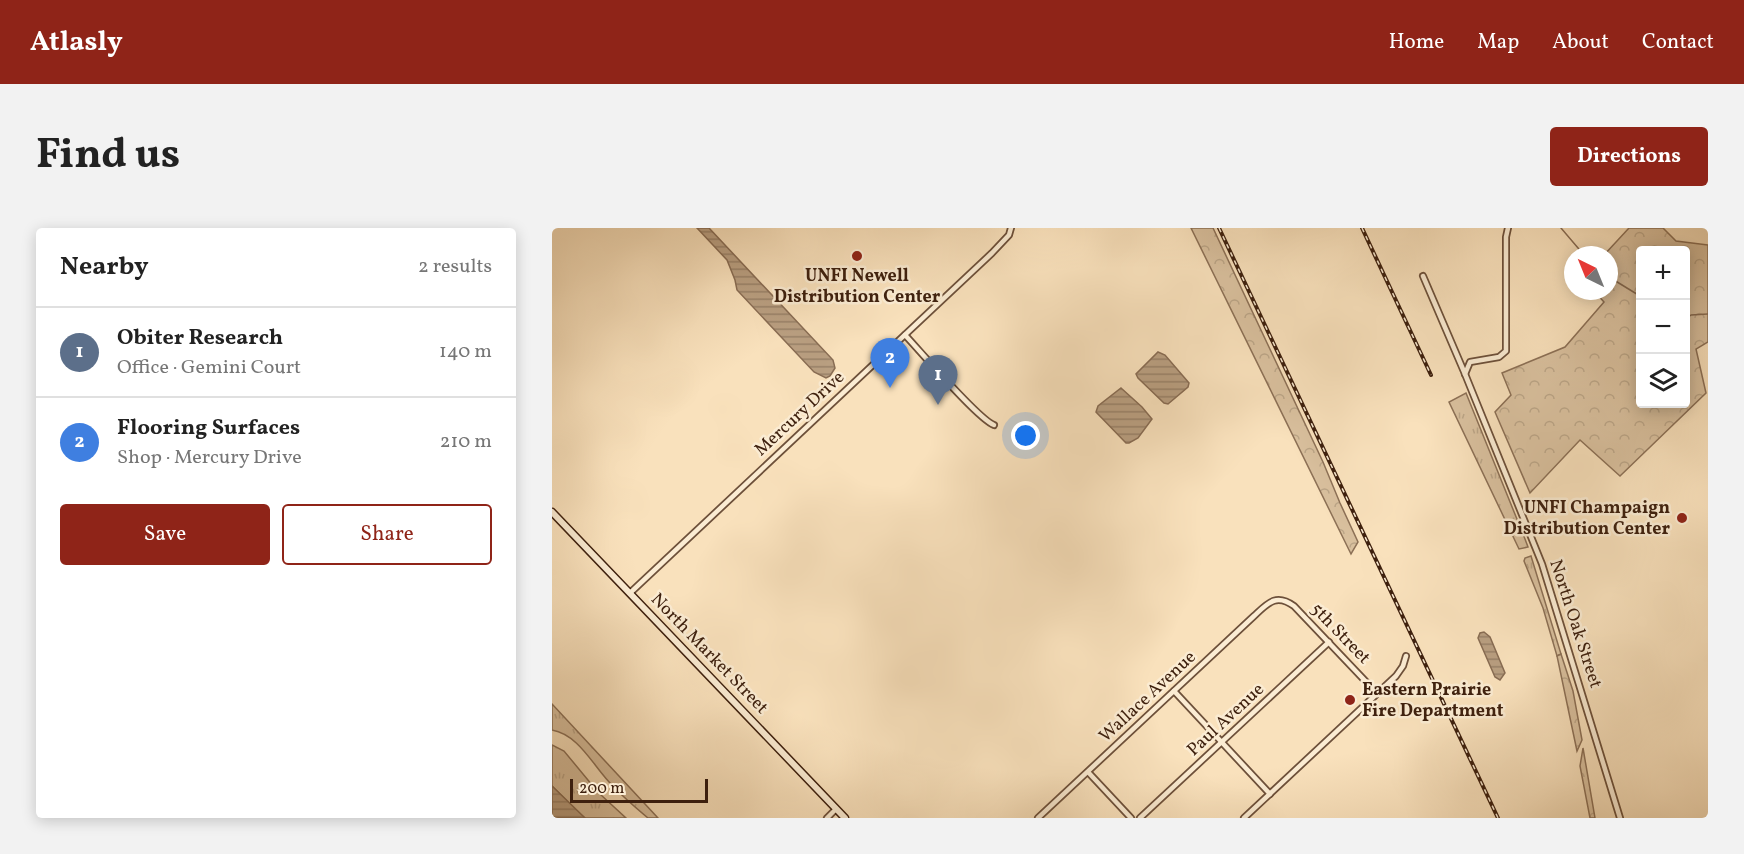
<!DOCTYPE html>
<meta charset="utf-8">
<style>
:root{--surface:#fff;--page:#f2f2f2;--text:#222;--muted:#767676;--line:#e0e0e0;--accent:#8f2418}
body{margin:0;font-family:Vollkorn,serif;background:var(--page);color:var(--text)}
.controls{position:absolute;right:18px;top:18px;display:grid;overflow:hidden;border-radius:6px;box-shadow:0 3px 15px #0003}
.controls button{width:54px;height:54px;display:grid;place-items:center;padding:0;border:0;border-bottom:2px solid var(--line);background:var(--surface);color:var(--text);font:30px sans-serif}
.compass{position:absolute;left:1012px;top:18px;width:54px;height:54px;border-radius:50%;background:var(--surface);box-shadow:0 3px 15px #0003;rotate:317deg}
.scale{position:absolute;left:18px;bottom:15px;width:138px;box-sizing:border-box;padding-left:6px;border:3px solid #3e200e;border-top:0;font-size:16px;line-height:21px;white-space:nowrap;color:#3e200e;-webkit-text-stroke:4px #fbecd3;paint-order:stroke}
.you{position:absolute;left:474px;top:208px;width:21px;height:21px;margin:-15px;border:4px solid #fff;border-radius:50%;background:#1a73e8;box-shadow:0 0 0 9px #1a73e833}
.badge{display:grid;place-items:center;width:39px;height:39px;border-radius:50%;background:var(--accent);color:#fff;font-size:20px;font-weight:700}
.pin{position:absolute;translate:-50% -50px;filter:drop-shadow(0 2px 3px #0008)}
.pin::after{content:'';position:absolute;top:32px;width:21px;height:18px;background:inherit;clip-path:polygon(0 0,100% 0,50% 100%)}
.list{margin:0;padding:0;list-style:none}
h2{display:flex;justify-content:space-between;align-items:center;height:78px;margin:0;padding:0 24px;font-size:26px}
h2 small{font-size:20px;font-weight:400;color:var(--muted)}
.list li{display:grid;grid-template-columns:39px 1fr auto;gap:18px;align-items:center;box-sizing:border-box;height:90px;padding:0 24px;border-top:2px solid var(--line)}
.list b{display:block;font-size:22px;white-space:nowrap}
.list p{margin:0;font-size:20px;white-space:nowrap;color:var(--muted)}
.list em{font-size:20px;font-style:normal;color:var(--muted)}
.actions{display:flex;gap:12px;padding:18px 24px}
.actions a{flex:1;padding:14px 0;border:2px solid var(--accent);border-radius:6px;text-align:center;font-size:21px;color:var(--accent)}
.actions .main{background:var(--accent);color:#fff}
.icon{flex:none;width:33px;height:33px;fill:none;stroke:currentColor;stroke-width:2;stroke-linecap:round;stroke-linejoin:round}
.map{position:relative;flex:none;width:1156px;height:590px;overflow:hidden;border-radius:6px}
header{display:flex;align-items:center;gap:36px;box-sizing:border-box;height:84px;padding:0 30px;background:var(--accent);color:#fff}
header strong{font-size:28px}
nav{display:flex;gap:33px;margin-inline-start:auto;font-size:21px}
.intro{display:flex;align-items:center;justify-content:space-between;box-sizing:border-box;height:144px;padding:0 36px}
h1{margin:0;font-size:42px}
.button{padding:15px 27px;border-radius:6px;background:var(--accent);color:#fff;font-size:21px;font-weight:700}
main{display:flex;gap:36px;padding:0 36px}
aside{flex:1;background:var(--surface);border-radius:6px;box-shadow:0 3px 15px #0003}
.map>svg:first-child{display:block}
.grass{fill:url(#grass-tufts);stroke:#8c7056;stroke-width:1.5}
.forest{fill:url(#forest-crowns);stroke:#8c7056;stroke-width:1.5;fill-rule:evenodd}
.water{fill:url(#water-rules);stroke:#886c53;stroke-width:1.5}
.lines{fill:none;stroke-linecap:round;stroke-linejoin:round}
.stream{stroke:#886c53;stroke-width:1.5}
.minor-casing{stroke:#6d503a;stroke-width:8}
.secondary-casing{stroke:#3e200e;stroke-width:9}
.minor{stroke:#fbecd3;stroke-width:4.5}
.secondary{stroke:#fbecd3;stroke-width:6}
.rail-casing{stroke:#3e200e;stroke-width:4}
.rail{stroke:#fbecd3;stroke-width:1.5;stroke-dasharray:4.5;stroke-linecap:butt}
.poi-dot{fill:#8f2418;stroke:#fbecd3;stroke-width:2}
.labels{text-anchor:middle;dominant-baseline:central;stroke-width:5;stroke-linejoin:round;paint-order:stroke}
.poi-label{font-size:18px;font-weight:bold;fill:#3e200e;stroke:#fbecd3}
.street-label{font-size:18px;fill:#3e200e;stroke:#fbecd3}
</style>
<header>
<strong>Atlasly</strong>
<nav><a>Home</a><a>Map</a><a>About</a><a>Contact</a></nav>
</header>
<div class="intro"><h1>Find us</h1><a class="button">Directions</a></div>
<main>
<aside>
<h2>Nearby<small>2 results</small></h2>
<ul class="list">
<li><span class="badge" style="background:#5c6f8a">1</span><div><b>Obiter Research</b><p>Office · Gemini Court</p></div><em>140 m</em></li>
<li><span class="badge" style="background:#3f7fe0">2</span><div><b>Flooring Surfaces</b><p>Shop · Mercury Drive</p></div><em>210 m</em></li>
</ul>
<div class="actions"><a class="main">Save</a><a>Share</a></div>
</aside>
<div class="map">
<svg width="1156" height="590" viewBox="0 0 1156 590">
<defs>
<pattern id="grass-tufts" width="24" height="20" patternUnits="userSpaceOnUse" patternTransform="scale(1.5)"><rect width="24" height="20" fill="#d9c09e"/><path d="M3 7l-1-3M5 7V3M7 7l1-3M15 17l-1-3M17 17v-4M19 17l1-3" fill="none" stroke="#bba587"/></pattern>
<pattern id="forest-crowns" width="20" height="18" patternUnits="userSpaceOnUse" patternTransform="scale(1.5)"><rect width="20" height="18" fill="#d9c09e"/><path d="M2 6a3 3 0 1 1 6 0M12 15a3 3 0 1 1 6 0" fill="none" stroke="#bba587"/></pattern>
<pattern id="water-rules" width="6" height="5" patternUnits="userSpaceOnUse" patternTransform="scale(1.5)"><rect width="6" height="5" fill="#b99f81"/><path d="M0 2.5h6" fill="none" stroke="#988168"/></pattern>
</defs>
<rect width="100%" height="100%" fill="#f9e1bc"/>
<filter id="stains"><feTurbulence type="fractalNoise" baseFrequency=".00333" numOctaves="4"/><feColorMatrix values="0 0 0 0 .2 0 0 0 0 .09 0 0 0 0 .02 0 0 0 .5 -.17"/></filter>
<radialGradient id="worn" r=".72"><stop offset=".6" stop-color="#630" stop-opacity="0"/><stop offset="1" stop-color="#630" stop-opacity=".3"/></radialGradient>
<!-- grass -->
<g class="grass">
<polygon points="914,165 973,311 976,319 967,321 897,174"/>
<polygon points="979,328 1009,426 1005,428 991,380 972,333 973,330"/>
<path d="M0 476 106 590H96C84 580 72 570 61 558 42 540 28 507 0 502Z"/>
<polygon points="0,517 12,523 45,563 48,561 51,564 49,567 74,590 33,590 28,586 0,558"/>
</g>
<!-- forest -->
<g class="forest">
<polygon points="639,0 661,0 771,234 788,275 806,314 799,326"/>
<path d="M1077 0H1111L1124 13 1156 17V114L1144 121 1154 165 1068 248 1028 212 978 265 943 184 959 167 950 145 1013 119 1052 74 1042 63H1057V27H1052ZM1134 22V176H1088V22Z"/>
<polygon points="1009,426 1021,463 1030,512 1025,523 1005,428"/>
<polygon points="1031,520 1043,590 1038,590 1028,538"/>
</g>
<!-- water -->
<g class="water">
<polygon points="145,0 157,0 281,132 283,140 278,148 274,150 262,144 185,62 183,52 175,32"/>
<polygon points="606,124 613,127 637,155 636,159 616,176 612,175 586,150 584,146"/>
<polygon points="569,160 590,179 600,191 586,210 577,215 574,215 544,184 546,178"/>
<polygon points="932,404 938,409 953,445 948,452 943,449 926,410 928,405"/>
<polygon points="0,558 33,590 0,590"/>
</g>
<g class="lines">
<!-- stream -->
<g class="stream">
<polyline points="1009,0 1032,27"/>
<polyline points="1057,49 1088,68"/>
<polyline points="1134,91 1139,87 1156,86"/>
<polyline points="1134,93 1135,100 1134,105"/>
</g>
<!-- minor casing -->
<g class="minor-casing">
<g id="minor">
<polyline points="871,48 913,146 990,336 1068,590"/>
<path d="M353 107C369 124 426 191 442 197"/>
<polyline points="913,146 918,134 947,129 954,123 954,9 956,0"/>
<polyline points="78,365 440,25 457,7 459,0"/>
<polyline points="622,463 718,566"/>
<polyline points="536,544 579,590"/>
<polyline points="275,590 284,581"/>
<path d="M486 590 702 388C716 375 724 365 742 378L819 459 823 467"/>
<polyline points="588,590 777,414"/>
<polyline points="692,590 844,448 851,438 854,428"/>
</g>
</g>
<!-- secondary casing -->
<g class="secondary-casing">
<polyline id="secondary" points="0,284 293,590"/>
</g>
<!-- minor -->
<use href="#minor" class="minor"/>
<!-- secondary -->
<use href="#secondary" class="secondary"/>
<!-- rail casing -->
<g class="rail-casing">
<g id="rail">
<polyline points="667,0 946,590"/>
<polyline points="810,0 879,147"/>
</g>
</g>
<!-- rail -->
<use href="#rail" class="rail"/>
</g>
<!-- markers -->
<g class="poi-dot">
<circle cx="305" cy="28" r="6"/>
<circle cx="1130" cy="290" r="6"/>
<circle cx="798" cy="472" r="6"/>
</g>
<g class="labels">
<!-- poi labels -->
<g class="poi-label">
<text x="305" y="48">UNFI Newell<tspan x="305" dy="21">Distribution Center</tspan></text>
<text x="1118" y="280" text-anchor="end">UNFI Champaign<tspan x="1118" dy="21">Distribution Center</tspan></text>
<text x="810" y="462" text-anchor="start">Eastern Prairie<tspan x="810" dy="21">Fire Department</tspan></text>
</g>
<!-- street labels -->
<g class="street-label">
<text transform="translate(248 186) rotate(-43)">Mercury Drive</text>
<text transform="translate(1023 396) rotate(72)">North Oak Street</text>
<text transform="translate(788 406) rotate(46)">5th Street</text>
<text transform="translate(157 426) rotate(46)">North Market Street</text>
<text transform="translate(596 469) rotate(-43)">Wallace Avenue</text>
<text transform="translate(674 492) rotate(-43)">Paul Avenue</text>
</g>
</g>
<rect width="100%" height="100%" filter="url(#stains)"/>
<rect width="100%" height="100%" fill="url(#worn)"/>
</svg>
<div class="controls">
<button>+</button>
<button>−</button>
<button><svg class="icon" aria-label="layers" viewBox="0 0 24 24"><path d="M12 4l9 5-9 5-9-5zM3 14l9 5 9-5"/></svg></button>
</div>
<svg class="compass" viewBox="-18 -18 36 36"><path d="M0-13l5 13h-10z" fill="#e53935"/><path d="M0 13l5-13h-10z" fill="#767676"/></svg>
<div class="scale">200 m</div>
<div class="you"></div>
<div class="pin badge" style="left:386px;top:177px;background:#5c6f8a">1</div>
<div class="pin badge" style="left:338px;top:160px;background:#3f7fe0">2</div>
</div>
</main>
